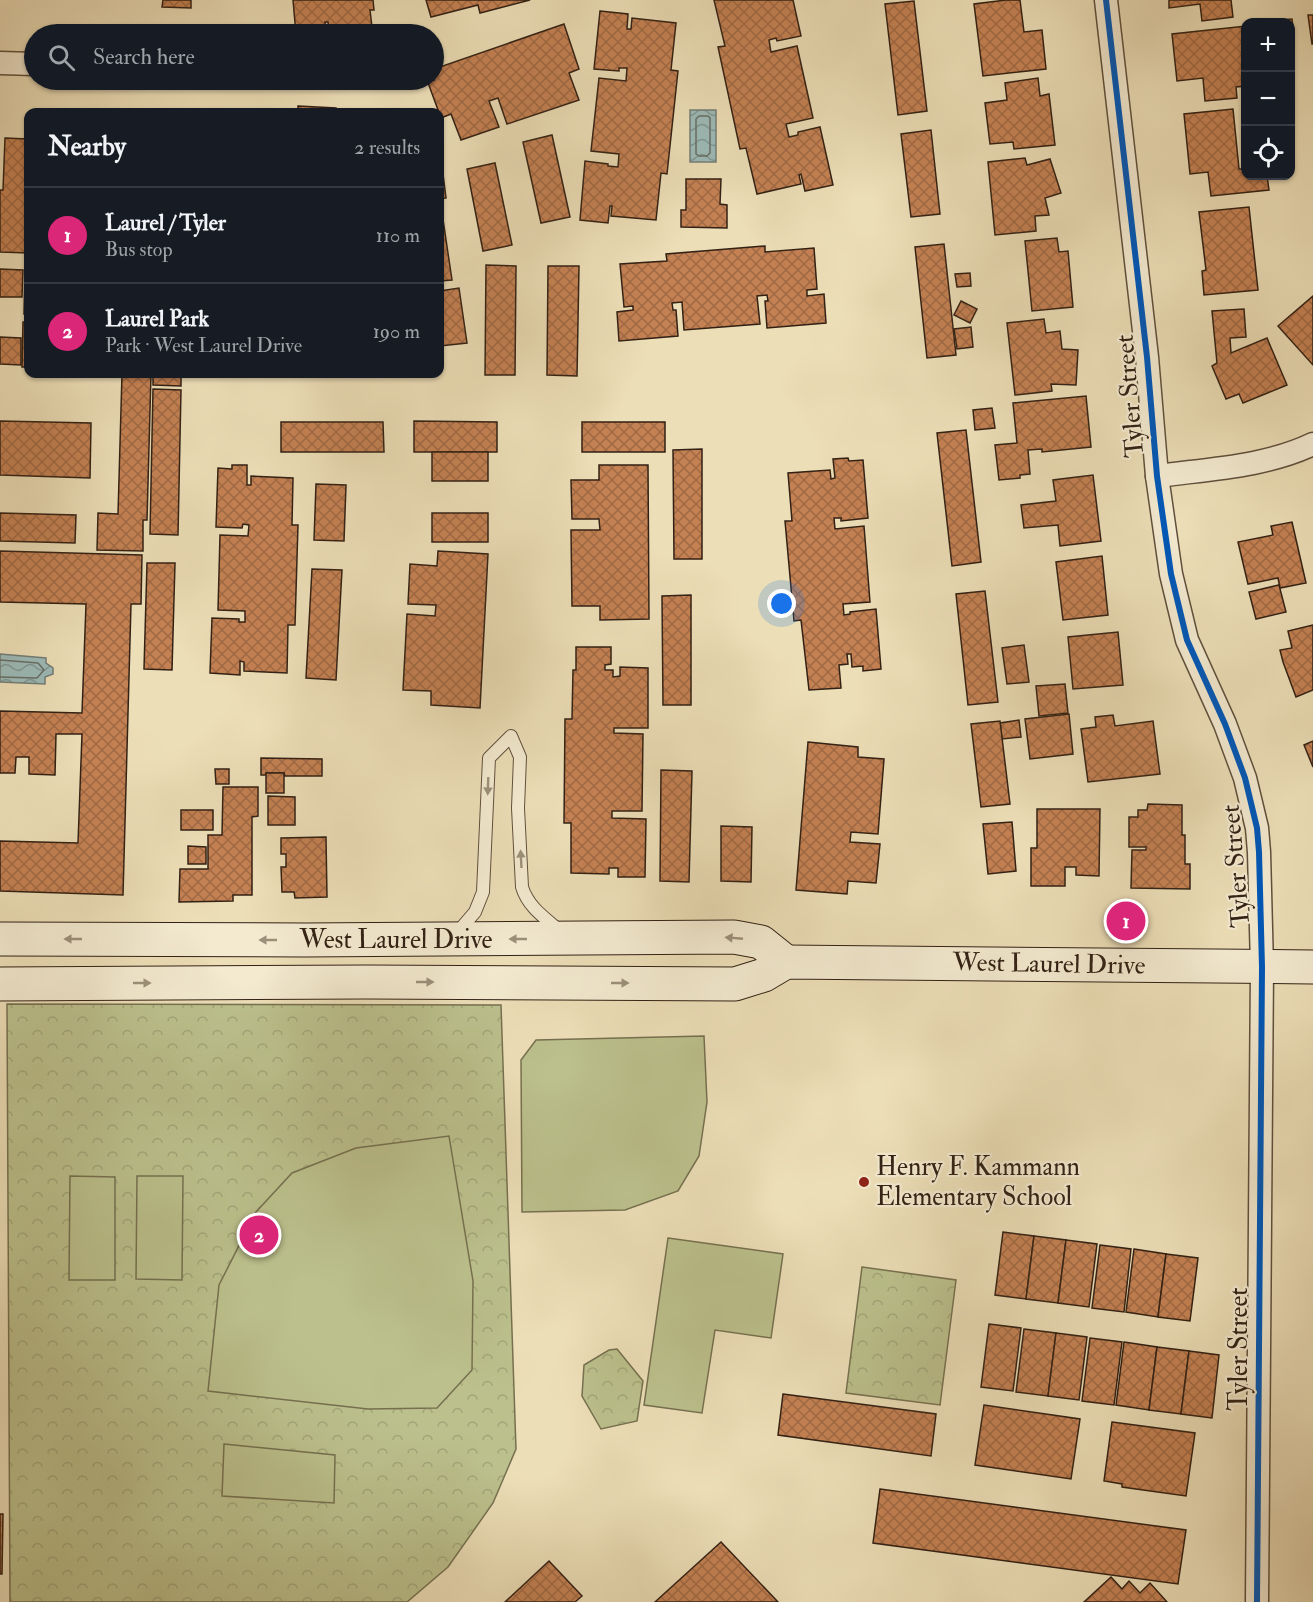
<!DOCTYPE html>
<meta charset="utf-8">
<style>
:root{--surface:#171b24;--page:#242831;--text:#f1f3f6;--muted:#9ea1a6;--line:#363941;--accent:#db2777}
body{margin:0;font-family:"IM FELL Double Pica",serif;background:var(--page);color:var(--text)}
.controls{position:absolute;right:18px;top:18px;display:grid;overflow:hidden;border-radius:12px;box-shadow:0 2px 4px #0004}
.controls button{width:54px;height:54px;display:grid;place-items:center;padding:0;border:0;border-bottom:2px solid var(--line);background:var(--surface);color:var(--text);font:30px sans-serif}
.you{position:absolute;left:782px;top:604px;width:21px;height:21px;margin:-15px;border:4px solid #fff;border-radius:50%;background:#1a73e8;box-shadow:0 0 0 9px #1a73e833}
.badge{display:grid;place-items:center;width:39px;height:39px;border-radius:50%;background:var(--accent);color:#fff;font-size:20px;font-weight:700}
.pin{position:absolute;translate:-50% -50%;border:3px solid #fff;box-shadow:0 2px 6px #0006}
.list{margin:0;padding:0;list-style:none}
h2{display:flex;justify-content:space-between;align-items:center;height:78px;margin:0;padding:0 24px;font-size:26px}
h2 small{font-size:20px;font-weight:400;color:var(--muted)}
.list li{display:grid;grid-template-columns:39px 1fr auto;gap:18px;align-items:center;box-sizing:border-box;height:96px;padding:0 24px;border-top:2px solid var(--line)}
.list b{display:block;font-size:22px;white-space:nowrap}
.list p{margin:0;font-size:20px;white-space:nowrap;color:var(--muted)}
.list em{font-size:20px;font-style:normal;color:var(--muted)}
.icon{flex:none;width:33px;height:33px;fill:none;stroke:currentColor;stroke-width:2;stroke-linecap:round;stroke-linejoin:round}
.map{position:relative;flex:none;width:1313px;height:1602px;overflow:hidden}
.search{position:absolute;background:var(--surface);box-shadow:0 2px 4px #0004;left:24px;top:24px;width:420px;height:66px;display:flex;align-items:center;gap:15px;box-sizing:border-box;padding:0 21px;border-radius:33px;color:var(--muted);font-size:22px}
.panel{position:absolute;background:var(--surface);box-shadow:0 2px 4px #0004;left:24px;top:108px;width:420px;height:270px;border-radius:12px}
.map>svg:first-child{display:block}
.park{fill:url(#park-crowns);stroke:#767050;stroke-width:1.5}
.pitch{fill:#bbc08c;stroke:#767050;stroke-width:1.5}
.water{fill:url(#water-waves);stroke:#727d76;stroke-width:1.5}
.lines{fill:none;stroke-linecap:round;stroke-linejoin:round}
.shore{stroke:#676e66;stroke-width:1.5}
.building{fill:url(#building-cross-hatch);stroke:#322114;stroke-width:1.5}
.lane-casing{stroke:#60503d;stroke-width:14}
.street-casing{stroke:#60503d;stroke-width:25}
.secondary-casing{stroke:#322114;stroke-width:35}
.lane{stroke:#f3ead0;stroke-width:12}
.street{stroke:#f3ead0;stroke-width:22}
.secondary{stroke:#f3ead0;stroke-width:33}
.cycleway-casing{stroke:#f3ead0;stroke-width:10}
.cycleway{stroke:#0057b8;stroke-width:6}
.oneway{fill:#9c907b}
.poi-dot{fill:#8f2418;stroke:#f3ead0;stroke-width:2}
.labels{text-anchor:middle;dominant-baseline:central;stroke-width:4.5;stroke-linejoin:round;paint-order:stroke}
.street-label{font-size:26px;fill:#322114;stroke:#f3ead0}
.poi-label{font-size:26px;fill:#322114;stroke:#f3ead0;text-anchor:start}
</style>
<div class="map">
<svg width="1313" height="1602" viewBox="0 0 1313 1602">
<defs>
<pattern id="park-crowns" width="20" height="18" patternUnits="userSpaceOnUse" patternTransform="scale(1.5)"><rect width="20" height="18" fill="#bbc08c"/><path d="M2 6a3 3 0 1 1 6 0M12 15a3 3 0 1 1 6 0" fill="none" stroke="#a1a578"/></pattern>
<pattern id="water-waves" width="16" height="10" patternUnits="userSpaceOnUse" patternTransform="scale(1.5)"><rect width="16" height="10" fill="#9cbab7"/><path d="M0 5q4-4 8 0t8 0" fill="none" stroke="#809794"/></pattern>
<pattern id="building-cross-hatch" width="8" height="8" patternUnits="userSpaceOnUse" patternTransform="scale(1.5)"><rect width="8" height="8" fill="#c48153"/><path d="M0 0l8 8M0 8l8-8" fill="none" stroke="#a06944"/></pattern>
</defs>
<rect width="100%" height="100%" fill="#ecdeb7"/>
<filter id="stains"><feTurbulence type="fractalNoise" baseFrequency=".00333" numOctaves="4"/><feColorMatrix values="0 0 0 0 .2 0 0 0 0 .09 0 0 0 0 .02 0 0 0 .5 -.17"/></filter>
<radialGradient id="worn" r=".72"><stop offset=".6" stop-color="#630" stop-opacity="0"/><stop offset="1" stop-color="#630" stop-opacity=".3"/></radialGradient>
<!-- park -->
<g class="park">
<polygon points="7,1004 501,1005 516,1449 493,1503 448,1567 407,1602 10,1602"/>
<polygon points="862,1267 956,1280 940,1405 846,1393"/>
<polygon points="617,1349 643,1381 637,1421 601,1429 582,1396 584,1365 609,1350"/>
</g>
<!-- pitch -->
<g class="pitch">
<polygon points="704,1036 707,1102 699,1156 678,1191 625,1210 522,1212 521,1060 536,1040"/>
<polygon points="449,1136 473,1281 472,1370 437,1408 368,1409 208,1391 219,1285 256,1212 292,1173 356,1148"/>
<polygon points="70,1176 115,1177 115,1280 69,1280"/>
<polygon points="137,1176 183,1176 182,1280 136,1279"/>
<polygon points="668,1238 783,1254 771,1338 715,1330 702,1413 644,1405"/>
<polygon points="224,1444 335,1455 334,1503 222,1496"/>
</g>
<!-- water -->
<g class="water">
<rect x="690" y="110" width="26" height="52"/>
<polygon points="0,654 46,658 46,663 53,668 53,674 45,677 45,684 0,682"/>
</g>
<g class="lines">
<!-- shore -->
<g class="shore">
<polygon points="699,116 708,116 710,118 710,153 707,156 699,156 696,154 696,119"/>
<polyline points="0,660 38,663 44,670 37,678 0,677"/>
</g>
</g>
<!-- building -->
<g class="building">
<polygon points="163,0 191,0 191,8 162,7"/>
<polygon points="293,0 373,0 374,10 370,10 372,27 329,31 328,22 325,22 326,34 296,34"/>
<polygon points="426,0 530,0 480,13 478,5 431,17"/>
<polygon points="714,0 793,0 801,36 777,41 776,38 769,40 771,52 797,46 813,118 786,124 789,137 798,135 798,132 820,127 833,185 805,191 801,174 799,175 801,184 757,194 746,148 740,149 718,47 725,46"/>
<polygon points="1006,0 1020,0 1024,32 1042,30 1046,69 983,76 974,4"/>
<polygon points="1169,0 1231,0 1233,17 1202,21 1200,4 1169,8"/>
<polygon points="914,1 927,111 898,115 885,4"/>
<polygon points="600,11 628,14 627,29 631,29 632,18 676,23 671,70 678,71 667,174 661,173 656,220 611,216 612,206 610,206 608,223 580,220 585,161 608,164 608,166 618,167 619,154 591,151 599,78 626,81 627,68 619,68 619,71 594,69"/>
<polygon points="1308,15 1313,15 1313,44 1312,44"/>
<polygon points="1292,19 1294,36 1290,37 1290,22 1279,22 1278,20"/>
<polygon points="564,24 579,69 569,73 579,100 507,124 498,98 489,101 499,127 461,140 451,114 441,118 427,80 434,80 434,69"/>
<polygon points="1246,26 1246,50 1242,50 1246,86 1236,87 1237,98 1205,101 1203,78 1177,81 1172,34"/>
<polygon points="1038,78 1040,96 1049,94 1055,145 1014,149 1013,142 990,144 985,103 1007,100 1005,83"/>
<polygon points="298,106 336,108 336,112 298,112"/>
<polygon points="1233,109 1239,169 1246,169 1246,176 1267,176 1269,190 1211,196 1208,172 1190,174 1184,114"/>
<polygon points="931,130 940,214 911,217 901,134"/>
<polygon points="552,135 570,217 541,223 523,142"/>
<polygon points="5,138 28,139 28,253 0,252 0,190 3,190"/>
<polygon points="440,150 446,198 440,199"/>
<polygon points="1025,158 1027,165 1050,159 1061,193 1045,198 1049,215 1035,216 1036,231 995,235 988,162"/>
<polygon points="495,163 512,245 483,251 467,169"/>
<polygon points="686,179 721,179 720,204 727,205 727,228 681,227 681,210 686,210"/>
<polygon points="440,206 441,206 452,280 440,281"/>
<polygon points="1249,207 1258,290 1204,295 1202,271 1206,270 1199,212"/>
<polygon points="1057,238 1059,252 1068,251 1073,307 1032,311 1025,241"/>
<polygon points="944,244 956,355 927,358 915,247"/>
<polygon points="765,246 765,252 814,248 817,289 807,290 807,296 824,294 826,323 767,328 765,301 768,301 767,295 757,296 760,324 684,330 682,302 672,303 673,310 676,310 678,336 619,341 617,312 633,310 633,306 624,307 620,264 667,261 666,254"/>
<polygon points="486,265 516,266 515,375 485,375"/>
<polygon points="548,266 579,266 577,376 547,375"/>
<polygon points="0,269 23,270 22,297 0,297"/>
<polygon points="25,269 28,269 28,314 24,314"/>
<polygon points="970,273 971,286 957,287 955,274"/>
<polygon points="459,288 467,343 440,346 440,291"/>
<polygon points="1313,296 1313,365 1278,326"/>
<polygon points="961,301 977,309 970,323 954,315"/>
<polygon points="1244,309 1246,337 1230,338 1231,353 1267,338 1287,385 1243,403 1239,394 1226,399 1212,366 1217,363 1212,311"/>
<polygon points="1044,319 1046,333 1060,331 1062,349 1078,350 1076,385 1051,384 1052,391 1015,395 1007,323"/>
<polygon points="23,322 28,322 28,367 22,367"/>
<polygon points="971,327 973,347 957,349 954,329"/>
<polygon points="0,337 21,338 21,365 0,364"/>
<polygon points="122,374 151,374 147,520 143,520 143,551 97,550 98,513 118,514"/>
<polygon points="153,374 181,374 181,386 153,385"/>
<polygon points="153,389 181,390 178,535 150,534"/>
<polygon points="1086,396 1091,447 1042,452 1042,449 1028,450 1030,474 1020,475 1020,478 999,480 995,445 1017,443 1013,403"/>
<polygon points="992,408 995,428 975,430 973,410"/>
<polygon points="0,421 91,423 90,478 0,475"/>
<polygon points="414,421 497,422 497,452 414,452"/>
<polygon points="281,422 383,422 384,452 281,452"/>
<rect x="582" y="422" width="83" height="30"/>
<polygon points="966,430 981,562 952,566 937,433"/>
<polygon points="702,449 702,559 674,559 673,450"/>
<rect x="432" y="452" width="56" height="29"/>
<polygon points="848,458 849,461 863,460 868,518 841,521 841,518 834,518 835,529 864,526 870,602 843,604 844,615 850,614 850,612 876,609 881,669 863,671 863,666 852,667 851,654 847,654 848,664 839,665 841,688 809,690 801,620 794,621 785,521 792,521 788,473 830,470 831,479 835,478 833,459"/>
<polygon points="232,465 247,465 247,485 251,485 251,476 293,478 292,525 298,525 295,625 288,625 287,673 244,671 244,662 240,661 240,675 210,673 212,618 239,619 239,622 245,622 245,611 218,610 220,535 248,536 249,525 243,524 242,528 216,527 218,468 232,469"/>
<polygon points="599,465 648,465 649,619 600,620 600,606 572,606 571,530 600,530 599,519 572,519 571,480 599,480"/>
<polygon points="1093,475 1101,541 1060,546 1058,525 1024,528 1021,505 1056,501 1053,480"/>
<polygon points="316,484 346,485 344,541 314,540"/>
<polygon points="0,513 76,515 75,543 0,541"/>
<rect x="432" y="513" width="56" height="29"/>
<polygon points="1292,522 1306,583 1280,588 1278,578 1248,584 1238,542 1273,535 1271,526"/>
<polygon points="0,551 142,555 141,604 131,604 123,895 0,891 0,841 78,843 82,734 56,734 55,775 29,774 29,757 16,757 15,773 0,773 0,711 82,713 86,604 0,602"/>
<polygon points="438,551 488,554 480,708 431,705 431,691 403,690 407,614 435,616 436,605 408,604 410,564 437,566"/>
<polygon points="1102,556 1108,615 1063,620 1056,562"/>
<polygon points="147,563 175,563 172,670 144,669"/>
<polygon points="312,569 342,570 336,680 306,678"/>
<polygon points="1279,585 1286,612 1256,619 1249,592"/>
<polygon points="985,591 998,702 968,705 956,594"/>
<polygon points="691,595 691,705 663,705 662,596"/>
<polygon points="1313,625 1313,690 1296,697 1283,662 1280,650 1292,648 1288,631"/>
<polygon points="1118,632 1123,685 1073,689 1068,637"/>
<polygon points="1024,645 1029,682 1007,684 1002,648"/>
<polygon points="576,647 611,647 611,664 605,665 605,670 613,670 613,677 620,676 620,667 648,668 648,728 614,728 614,733 643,734 642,811 612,811 612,818 646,819 645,877 618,877 618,868 609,868 609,874 571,873 571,823 564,823 565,719 572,719 573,670 576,670"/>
<polygon points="1065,684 1068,713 1039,716 1036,686"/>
<polygon points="1069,714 1073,754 1030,759 1025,719"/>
<polygon points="1113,715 1115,726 1153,721 1160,774 1088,782 1081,729 1096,727 1095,717"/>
<polygon points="1019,720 1021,737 1002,739 1000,723"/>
<polygon points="1000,721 1010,804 981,807 971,724"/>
<polygon points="1313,741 1313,767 1304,745"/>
<polygon points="808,742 858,747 858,757 884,759 878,834 851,832 850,842 880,844 876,883 848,881 847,894 796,890"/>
<polygon points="261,758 322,759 322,776 285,776 284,773 266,773 267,775 261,775"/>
<polygon points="215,769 229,769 229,784 216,784"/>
<polygon points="661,770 692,771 689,882 660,881"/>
<rect x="266" y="773" width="18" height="20"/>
<polygon points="223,787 258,787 258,816 252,817 252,895 233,895 233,901 179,902 180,869 208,869 208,835 222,835"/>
<polygon points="268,796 295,797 295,825 268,825"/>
<polygon points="1148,804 1182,805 1182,835 1185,835 1185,864 1190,864 1190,889 1131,888 1132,850 1146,850 1146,847 1129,847 1129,817 1138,817 1138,810 1147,810"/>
<polygon points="1037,809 1100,809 1099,876 1076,875 1076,867 1065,867 1065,886 1031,886 1031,848 1037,848"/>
<rect x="181" y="810" width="32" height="20"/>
<polygon points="1012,822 1016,871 988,874 983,824"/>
<polygon points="721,826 752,827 751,882 721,881"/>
<polygon points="326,837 327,897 295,898 294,892 282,892 281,867 286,867 286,854 281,854 281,838"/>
<polygon points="188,846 206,847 206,864 188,864"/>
<polygon points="1003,1232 1034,1236 1026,1299 995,1295"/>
<polygon points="1034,1236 1066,1240 1058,1303 1026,1299"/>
<polygon points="1066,1240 1097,1244 1089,1307 1058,1303"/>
<polygon points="1100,1245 1131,1249 1124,1312 1092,1308"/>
<polygon points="1134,1249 1166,1254 1158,1317 1126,1312"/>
<polygon points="1166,1254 1198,1258 1190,1321 1158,1317"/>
<polygon points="989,1324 1021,1328 1013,1391 981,1387"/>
<polygon points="1024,1329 1056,1333 1048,1396 1016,1392"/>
<polygon points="1056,1333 1087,1337 1079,1400 1048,1396"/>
<polygon points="1090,1338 1122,1342 1114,1405 1082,1401"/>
<polygon points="1124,1342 1157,1347 1149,1410 1116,1405"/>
<polygon points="1157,1347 1189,1351 1181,1414 1149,1410"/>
<polygon points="1189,1351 1219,1355 1212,1418 1181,1414"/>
<polygon points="783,1394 936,1414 931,1456 778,1435"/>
<polygon points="984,1405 1080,1419 1071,1479 975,1465"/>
<polygon points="1112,1422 1195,1433 1186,1496 1122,1487 1122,1484 1104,1481"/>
<polygon points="880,1489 1186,1530 1178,1584 873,1543"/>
<polygon points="0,1514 3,1514 2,1574 0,1574"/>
<polygon points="721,1542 778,1602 655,1602"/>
<polygon points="549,1561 582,1596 575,1602 505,1602"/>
<polygon points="1111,1577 1122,1589 1129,1581 1140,1593 1150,1583 1167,1602 1084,1602"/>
</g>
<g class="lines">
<!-- lane casing -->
<g class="lane-casing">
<path id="lane" d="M457 933 475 912 483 892 489 758 511 736 520 757 518 808 522 887C528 907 545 918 560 931"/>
</g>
<!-- street casing -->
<g class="street-casing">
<g id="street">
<polyline points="1106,0 1147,357 1157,476 1171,574 1187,640 1225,724 1245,778 1257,828 1259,852 1262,967 1257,1602"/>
<polyline points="0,63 34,64"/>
<path d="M1157 476C1209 469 1265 467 1313 444"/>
</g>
</g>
<!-- secondary casing -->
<g class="secondary-casing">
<g id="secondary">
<polyline points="0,939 306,940 734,937 761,942 786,962"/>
<polyline points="0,984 367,982 735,984 764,975 786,962 1313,967"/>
</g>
</g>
<!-- lane -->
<use href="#lane" class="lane"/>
<!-- street -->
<use href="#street" class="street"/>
<!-- secondary -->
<use href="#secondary" class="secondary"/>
<!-- cycleway casing -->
<g class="cycleway-casing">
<polyline id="cycleway" points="1106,0 1147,357 1157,476 1171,574 1187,640 1225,724 1245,778 1257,828 1259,852 1262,967 1257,1602"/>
</g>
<!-- cycleway -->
<use href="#cycleway" class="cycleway"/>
</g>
<!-- one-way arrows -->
<defs><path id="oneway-solid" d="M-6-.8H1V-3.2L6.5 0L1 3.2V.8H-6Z" transform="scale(1.5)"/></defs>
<g class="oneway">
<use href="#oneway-solid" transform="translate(488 786) rotate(92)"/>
<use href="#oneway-solid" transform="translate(521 859) rotate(-93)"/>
<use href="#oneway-solid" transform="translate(734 938) rotate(-175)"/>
<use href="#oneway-solid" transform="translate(73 939) rotate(-180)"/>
<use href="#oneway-solid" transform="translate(518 939) rotate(180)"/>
<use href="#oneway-solid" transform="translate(268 940) rotate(-180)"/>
<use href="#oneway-solid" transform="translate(425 982)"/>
<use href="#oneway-solid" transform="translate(142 983)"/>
<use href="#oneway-solid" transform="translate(620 983)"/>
</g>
<!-- markers -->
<circle class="poi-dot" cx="864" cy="1182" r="6"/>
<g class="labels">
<!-- street labels -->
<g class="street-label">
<text transform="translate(1130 396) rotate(-95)">Tyler Street</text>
<text transform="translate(1236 866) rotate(-95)">Tyler Street</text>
<text x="396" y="940">West Laurel Drive</text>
<text transform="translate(1049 964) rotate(1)">West Laurel Drive</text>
<text transform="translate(1239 1349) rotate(-90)">Tyler Street</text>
</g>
<!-- poi labels -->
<g class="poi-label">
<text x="876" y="1167">Henry F. Kammann<tspan x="876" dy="30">Elementary School</tspan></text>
</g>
</g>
<rect width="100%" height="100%" filter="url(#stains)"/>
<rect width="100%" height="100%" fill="url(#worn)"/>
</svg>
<div class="controls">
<button>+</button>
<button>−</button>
<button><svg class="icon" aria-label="locate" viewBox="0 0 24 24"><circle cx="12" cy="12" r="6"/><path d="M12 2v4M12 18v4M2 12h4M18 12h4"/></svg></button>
</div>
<div class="you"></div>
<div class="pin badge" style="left:1126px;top:921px">1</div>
<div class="pin badge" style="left:259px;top:1235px">2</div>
<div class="search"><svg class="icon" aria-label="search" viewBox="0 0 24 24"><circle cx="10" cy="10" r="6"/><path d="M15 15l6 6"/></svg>Search here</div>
<section class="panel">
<h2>Nearby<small>2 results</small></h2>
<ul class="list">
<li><span class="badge">1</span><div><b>Laurel / Tyler</b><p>Bus stop</p></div><em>110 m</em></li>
<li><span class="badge">2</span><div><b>Laurel Park</b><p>Park · West Laurel Drive</p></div><em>190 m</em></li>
</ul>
</section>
</div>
